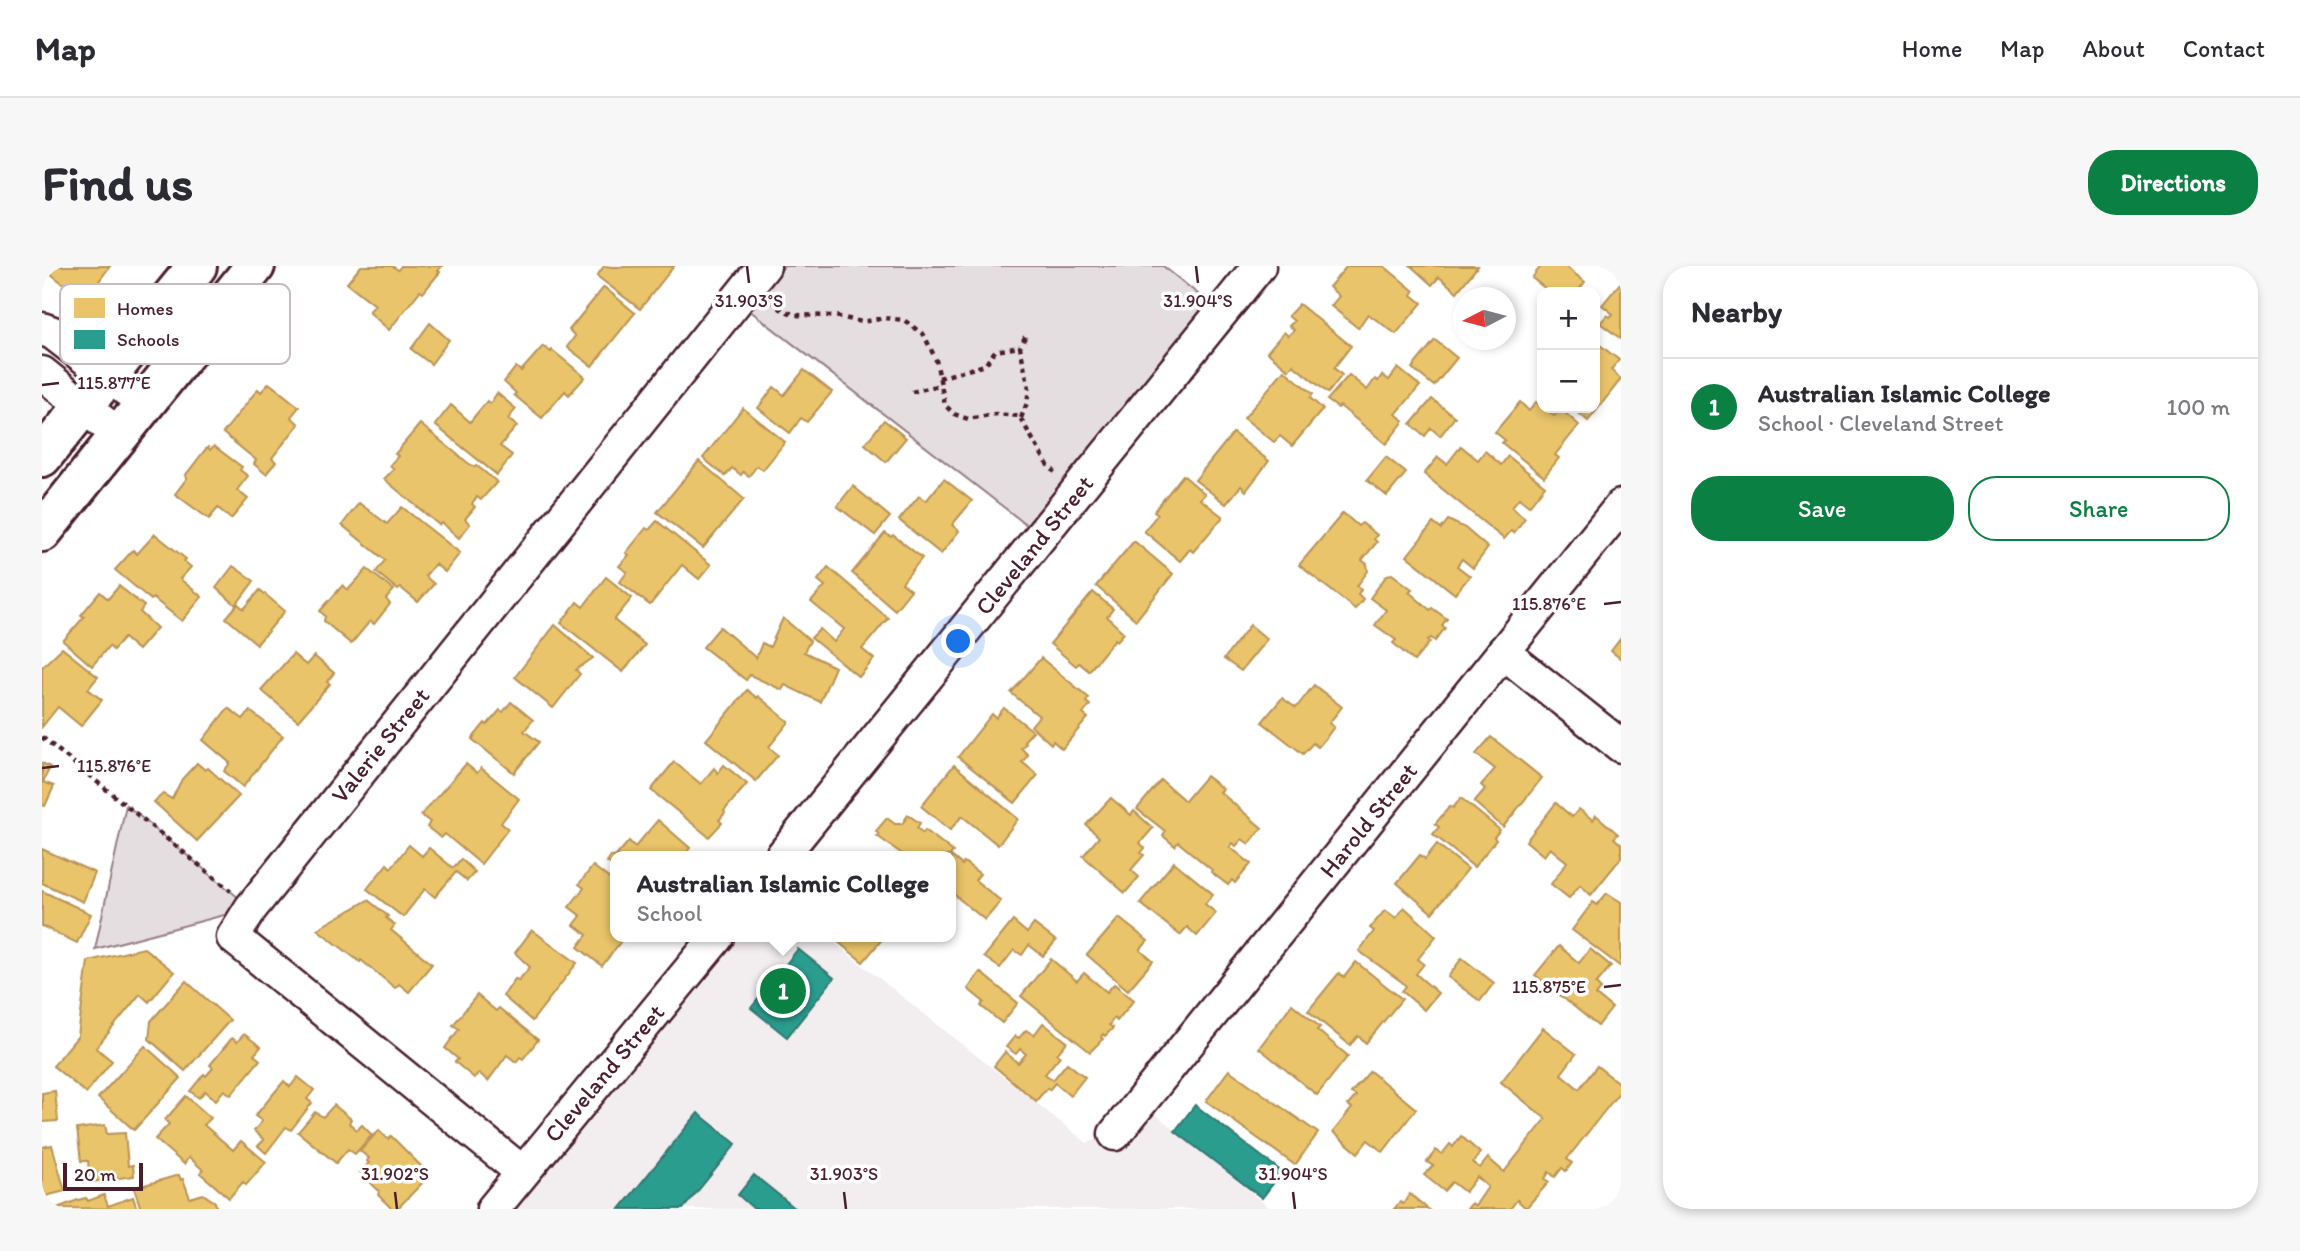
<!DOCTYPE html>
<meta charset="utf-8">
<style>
:root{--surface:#fff;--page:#f7f7f7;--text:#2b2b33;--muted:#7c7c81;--line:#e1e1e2;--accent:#0b8043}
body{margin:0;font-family:Itim,sans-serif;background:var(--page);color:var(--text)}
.controls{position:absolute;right:21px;top:21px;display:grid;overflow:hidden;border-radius:14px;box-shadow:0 4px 10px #0003}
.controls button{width:63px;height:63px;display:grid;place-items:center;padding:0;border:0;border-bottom:2px solid var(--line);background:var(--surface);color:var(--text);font:35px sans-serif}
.compass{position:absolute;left:1411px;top:21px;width:63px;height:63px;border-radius:50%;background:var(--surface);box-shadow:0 4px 10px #0003;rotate:264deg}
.scale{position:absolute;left:21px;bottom:18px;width:80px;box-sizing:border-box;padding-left:7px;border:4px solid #4a1f2b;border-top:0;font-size:19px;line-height:24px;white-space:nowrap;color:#4a1f2b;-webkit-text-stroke:5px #fff;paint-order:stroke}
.you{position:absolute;left:917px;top:376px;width:24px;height:24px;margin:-18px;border:5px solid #fff;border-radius:50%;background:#1a73e8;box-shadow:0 0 0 10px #1a73e833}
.badge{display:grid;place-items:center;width:46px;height:46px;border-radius:50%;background:var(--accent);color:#fff;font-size:23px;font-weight:700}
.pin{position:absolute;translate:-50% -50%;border:4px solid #fff;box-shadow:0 2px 7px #0006}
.popup{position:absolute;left:568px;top:585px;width:346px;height:91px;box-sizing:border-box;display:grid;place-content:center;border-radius:14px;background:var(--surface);filter:drop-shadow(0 2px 5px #0005);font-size:23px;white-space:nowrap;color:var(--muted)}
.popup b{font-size:26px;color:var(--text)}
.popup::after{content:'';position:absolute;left:50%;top:100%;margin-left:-14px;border:14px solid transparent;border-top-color:var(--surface)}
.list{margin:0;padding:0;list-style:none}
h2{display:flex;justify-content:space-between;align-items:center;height:91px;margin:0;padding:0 28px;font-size:30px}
h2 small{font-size:23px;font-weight:400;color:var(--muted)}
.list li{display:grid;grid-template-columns:46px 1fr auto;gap:21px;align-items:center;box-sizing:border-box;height:98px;padding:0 28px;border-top:2px solid var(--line)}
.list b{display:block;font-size:26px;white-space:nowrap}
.list p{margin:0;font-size:23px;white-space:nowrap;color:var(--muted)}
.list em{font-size:23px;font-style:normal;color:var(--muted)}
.actions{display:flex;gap:14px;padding:21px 28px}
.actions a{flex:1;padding:16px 0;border:2px solid var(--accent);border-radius:28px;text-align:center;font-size:24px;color:var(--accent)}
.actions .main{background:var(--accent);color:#fff}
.map{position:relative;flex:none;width:1579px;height:943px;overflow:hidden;border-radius:28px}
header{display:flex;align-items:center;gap:42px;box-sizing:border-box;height:98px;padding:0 35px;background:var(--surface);border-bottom:2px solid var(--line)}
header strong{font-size:33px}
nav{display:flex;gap:38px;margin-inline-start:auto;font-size:24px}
.intro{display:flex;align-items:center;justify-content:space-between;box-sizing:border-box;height:168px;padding:0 42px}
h1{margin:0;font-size:49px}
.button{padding:18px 32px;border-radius:28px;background:var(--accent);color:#fff;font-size:24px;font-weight:700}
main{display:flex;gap:42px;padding:0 42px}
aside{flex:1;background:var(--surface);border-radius:28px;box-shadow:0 4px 10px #0003}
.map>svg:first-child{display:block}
.built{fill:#f2eeef}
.green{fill:#e5dee0;stroke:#987e86;stroke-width:2}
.homes{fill:#e9c46a;stroke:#b99257;stroke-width:2}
.schools{fill:#2a9d8f;stroke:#347771;stroke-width:2}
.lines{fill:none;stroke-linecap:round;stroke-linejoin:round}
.minor-casing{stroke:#4a1f2b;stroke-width:37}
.major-casing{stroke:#4a1f2b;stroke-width:44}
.path{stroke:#4a1f2b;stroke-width:4.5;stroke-dasharray:5 5;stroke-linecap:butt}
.minor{stroke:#fff;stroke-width:32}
.major{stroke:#fff;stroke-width:38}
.ticks{fill:none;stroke:#4a1f2b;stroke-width:2.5}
.labels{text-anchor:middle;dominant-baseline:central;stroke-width:7;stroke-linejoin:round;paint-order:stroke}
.street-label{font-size:24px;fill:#4a1f2b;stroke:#fff}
.key{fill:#fff;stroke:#c9bcbf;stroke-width:2}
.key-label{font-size:19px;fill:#4a1f2b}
.ticks-label{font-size:18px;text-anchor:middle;fill:#4a1f2b;stroke:#fff;stroke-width:7;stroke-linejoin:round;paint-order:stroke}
</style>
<header>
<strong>Map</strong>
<nav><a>Home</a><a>Map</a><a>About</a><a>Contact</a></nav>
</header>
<div class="intro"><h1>Find us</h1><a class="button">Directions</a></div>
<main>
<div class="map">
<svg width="1579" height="943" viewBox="0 0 1579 943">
<rect width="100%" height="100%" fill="#fff"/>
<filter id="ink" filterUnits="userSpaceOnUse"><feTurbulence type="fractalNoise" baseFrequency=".0143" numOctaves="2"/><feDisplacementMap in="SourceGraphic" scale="14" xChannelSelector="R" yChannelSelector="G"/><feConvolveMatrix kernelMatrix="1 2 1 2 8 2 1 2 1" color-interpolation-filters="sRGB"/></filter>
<g filter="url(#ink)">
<!-- built -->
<polygon class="built" points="675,671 785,671 1045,877 1073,868 1094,832 1229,943 451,943"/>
<!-- green -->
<g class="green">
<polygon points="742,0 1121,0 1167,37 986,260 707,44"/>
<polygon points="84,539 209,642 53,683"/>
</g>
<!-- homes -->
<g class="homes">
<polygon points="6,0 68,0 52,22 29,24 4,4"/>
<polygon points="319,0 350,0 356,4 359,0 400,0 396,5 398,6 381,27 378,25 347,64 327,46 333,39 305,17"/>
<polygon points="562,0 571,1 632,0 598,43 555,10"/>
<polygon points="1305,0 1342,0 1372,25 1370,29 1380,37 1354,68 1326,48 1316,62 1289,40 1297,30 1287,21"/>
<polygon points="1369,0 1436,0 1415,26 1397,11 1390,19"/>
<polygon points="1499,0 1523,0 1543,16 1535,26 1503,26 1505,24 1490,12"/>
<polygon points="1579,16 1579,73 1558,57 1565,49 1568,51 1571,48 1560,39"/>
<polygon points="562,21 593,47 550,100 525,81 533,70 527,64"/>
<polygon points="1257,38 1309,80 1292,102 1300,109 1286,127 1251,99 1247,104 1225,86 1242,66 1246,70 1252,64 1247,60 1252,55 1246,50"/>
<polygon points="388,57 407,74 389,98 369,83"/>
<polygon points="1393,74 1415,92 1392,120 1370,102"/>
<polygon points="1558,79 1577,94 1569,104 1579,113 1546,155 1531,142 1553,142 1553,85"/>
<polygon points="501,80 509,86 510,84 543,111 527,129 523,125 500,152 472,129 474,127 462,116 474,101 479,105"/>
<polygon points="1356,102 1378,120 1354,148 1362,155 1344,178 1298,140 1296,142 1285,134 1307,109 1325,124 1333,113 1336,115 1340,109 1347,114"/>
<polygon points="762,104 790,126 765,156 759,152 748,167 716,142 732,121 742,129"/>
<polygon points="1242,104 1271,128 1268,132 1281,143 1250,180 1238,170 1232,176 1202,152"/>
<polygon points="227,117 257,141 249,151 257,158 230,192 234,196 224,208 212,198 214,194 181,167 216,123 219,126"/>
<polygon points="455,127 474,143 466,153 475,160 458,180 470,189 455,209 393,159 409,139 428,156 445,135 448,138"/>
<polygon points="1390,133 1413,151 1398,170 1389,162 1383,170 1369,158"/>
<polygon points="1478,136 1487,145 1494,136 1512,150 1519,143 1537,159 1513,189 1517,192 1502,211 1460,177 1463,174 1453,166"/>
<polygon points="701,142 743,176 721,204 715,200 707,210 701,206 699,209 690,202 683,210 661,192"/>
<polygon points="842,154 864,172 844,196 823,178"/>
<polygon points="378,158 426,197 433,201 434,199 455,216 439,234 435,231 431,236 430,238 433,241 423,253 428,258 417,272 400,257 397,259 342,213 352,203 348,199 356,190 353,188"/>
<polygon points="1191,167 1227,195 1204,225 1199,220 1184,238 1153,214"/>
<polygon points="172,180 200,201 198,204 206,210 195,224 206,233 189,253 176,242 167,253 133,228 145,212 143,210 163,184 166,181 168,184"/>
<polygon points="1419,180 1436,194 1443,185 1459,199 1466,190 1503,220 1487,240 1477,232 1470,241 1483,252 1472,267 1469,265 1462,273 1382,208 1396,191 1405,198"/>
<polygon points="1344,191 1364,207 1345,230 1325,214"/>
<polygon points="657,195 702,233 661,282 615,246"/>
<polygon points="1141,209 1163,228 1158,233 1181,251 1151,286 1148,283 1138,295 1102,265 1116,248 1112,245"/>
<polygon points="902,213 930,235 910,259 917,265 899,288 857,254 877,230 884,235"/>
<polygon points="811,220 848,251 833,269 795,240"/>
<polygon points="317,237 345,258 360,241 418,287 403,306 393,298 383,310 392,318 376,336 359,322 356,324 334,306 343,294 300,259"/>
<polygon points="1301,247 1316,260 1320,257 1335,269 1332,273 1335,276 1320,294 1325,298 1326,305 1315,320 1319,324 1316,328 1321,333 1313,343 1257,299"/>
<polygon points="1406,254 1423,262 1446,282 1431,302 1420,293 1415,300 1428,310 1413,328 1365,290 1391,257 1399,263"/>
<polygon points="615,255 669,299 657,313 640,299 608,339 578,316 585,306 577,300 587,289 584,287 604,262 607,264"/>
<polygon points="843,267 849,271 851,269 880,292 860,317 869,324 853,344 810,307"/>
<polygon points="113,268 144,293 142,295 149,301 138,313 160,331 140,355 111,332 109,334 73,304 91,284 95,288"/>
<polygon points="1092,275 1131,308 1094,354 1054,320"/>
<polygon points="191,300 212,315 194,339 174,322"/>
<polygon points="786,301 846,352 820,383 832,393 817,411 769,372 778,363 792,376 802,363 769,336 783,320 776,314"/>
<polygon points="325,303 352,324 344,333 348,338 332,358 328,355 309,378 282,355 283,350 278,345 301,319 306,324"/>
<polygon points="1350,308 1370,323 1367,326 1388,344 1390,342 1405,353 1400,359 1403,362 1393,375 1389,372 1386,374 1388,376 1372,395 1351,377 1354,374 1333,359 1344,344 1328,332 1345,309"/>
<polygon points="564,311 590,332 572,354 603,379 581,406 519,357 535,336 541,341"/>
<polygon points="77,320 102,340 98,346 115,362 96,384 82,372 71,384 67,380 50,400 21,375 42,351 39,349 58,326 66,333"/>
<polygon points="218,324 243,345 215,378 184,352 196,338 202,343"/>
<polygon points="1051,326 1071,343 1065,351 1082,367 1075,375 1073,373 1047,405 1037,397 1034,400 1008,378"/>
<polygon points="741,352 768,375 762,386 793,401 778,436 743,419 740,424 708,409 704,414 661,381 678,361 714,392 720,377 728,381"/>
<polygon points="513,359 551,392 534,404 538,408 511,442 473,411"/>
<polygon points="1208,359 1225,373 1199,405 1182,393"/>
<polygon points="1579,372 1579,393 1569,385"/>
<polygon points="20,382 56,411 46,423 60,434 39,460 16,441 0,461 0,401"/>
<polygon points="251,388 264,399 272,390 292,407 285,416 288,418 256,455 219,424"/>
<polygon points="999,392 1047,432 1044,436 1048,439 1041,448 1046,452 1020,483 1011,475 1009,478 989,460 997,450 969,427"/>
<polygon points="1272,419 1300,441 1287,457 1292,461 1283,473 1276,481 1271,477 1261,488 1220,456 1240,432 1254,442"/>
<polygon points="705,424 715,432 716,430 747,456 727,481 736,489 714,515 664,474"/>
<polygon points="469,436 491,454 482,465 497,476 472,507 430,473 443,457 445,459 458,444 461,446"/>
<polygon points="186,442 201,453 208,445 241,470 201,521 182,505 188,497 161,474"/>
<polygon points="962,442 991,465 982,475 984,477 979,482 986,489 980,496 996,509 973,537 916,491 950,448 954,452"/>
<polygon points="1449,471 1500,512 1461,561 1432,536 1443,523 1439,519 1453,503 1434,488"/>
<polygon points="632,496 659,518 672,502 676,507 682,499 705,518 682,545 683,547 677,554 680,557 667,571 609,524"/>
<polygon points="0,497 8,501 1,516 12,520 3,540 0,539"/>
<polygon points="155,497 163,504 166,502 197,530 155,575 112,536 121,528 130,533 140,513"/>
<polygon points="424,498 435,507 439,502 477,533 459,557 466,563 439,598 403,568 399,572 385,561 388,556 379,549"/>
<polygon points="912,499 976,553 956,579 920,550 908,564 879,540"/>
<polygon points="1164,510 1181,523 1178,526 1220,562 1207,578 1200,573 1194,580 1191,577 1188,581 1209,598 1193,617 1190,614 1186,619 1169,606 1170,604 1136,576 1133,580 1121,570 1123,565 1095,543 1119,514 1143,535"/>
<polygon points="1069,532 1089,549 1092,545 1111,562 1098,577 1103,582 1099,587 1102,589 1089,604 1097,611 1083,627 1041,590 1057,571 1044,559"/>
<polygon points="1419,532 1458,564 1452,571 1454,574 1432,601 1391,568 1397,561 1393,558 1408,540 1411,542"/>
<polygon points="1514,537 1530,551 1537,543 1551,554 1554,549 1576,568 1572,572 1579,578 1579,592 1549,629 1538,619 1527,632 1509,618 1525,596 1508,582 1502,590 1484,575"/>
<polygon points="866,549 878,557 875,562 881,567 883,564 904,580 911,586 908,589 920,599 922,596 938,608 933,614 959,635 943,654 909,626 909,590 863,590 835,570 837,569 834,565 845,552 853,558 860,558"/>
<polygon points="616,554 648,582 642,590 574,590 587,575 593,581"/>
<polygon points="1395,578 1426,603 1390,647 1355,617 1378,589 1383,593"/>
<polygon points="367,579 380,590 387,582 411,602 419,593 433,606 425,615 414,606 393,631 383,623 361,651 325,623 345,598 349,602"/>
<polygon points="0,583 53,607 41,636 0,617"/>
<polygon points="569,590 573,591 573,602 565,596"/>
<polygon points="1132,596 1171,628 1163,638 1174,647 1155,670 1145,661 1138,669 1098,637"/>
<polygon points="551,600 573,617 573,671 582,671 560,700 536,681 545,669 532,659 539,650 527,641 542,622 537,618"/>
<polygon points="0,625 49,648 35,677 0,660"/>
<polygon points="1565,627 1579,636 1579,701 1530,664 1551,636 1555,639"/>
<polygon points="326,634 346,650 344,652 353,659 349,664 390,698 367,726 357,718 353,722 319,694 318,696 275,663"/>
<polygon points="1362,641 1394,670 1376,693 1382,698 1374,708 1396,727 1382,744 1360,725 1364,720 1360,716 1317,685 1332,665 1328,662 1343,644 1354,652"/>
<polygon points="1077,652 1106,675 1098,684 1111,695 1086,724 1045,689"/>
<polygon points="971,655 985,667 992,658 1014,675 1001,690 987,679 980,689 972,684 958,702 942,691"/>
<polygon points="490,664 535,697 490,755 461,730 473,713 477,714 488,701 473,687"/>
<polygon points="790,671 842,671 821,696"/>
<polygon points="1517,680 1537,697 1548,683 1569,700 1554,718 1559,723 1554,729 1570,742 1556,760 1493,709"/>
<polygon points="102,682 132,706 107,736 98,728 54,782 70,795 44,827 11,800 36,770 46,695"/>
<polygon points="1420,692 1452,717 1438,735 1406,711"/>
<polygon points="1009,693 1035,715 1042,707 1065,726 1072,718 1092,734 1075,755 1072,752 1067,759 1071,762 1063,770 1061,768 1059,771 1061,773 1048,786 979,730"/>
<polygon points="1314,696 1360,733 1324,777 1316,770 1308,779 1266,745 1297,707 1302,711"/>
<polygon points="938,706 976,737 960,757 939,740 942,736 926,723"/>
<polygon points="144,715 188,754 143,805 107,773 109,755"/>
<polygon points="435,729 454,745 457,742 496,774 481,793 478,791 474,796 465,789 446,815 437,807 432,812 413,796 416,793 403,782 417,763 411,759"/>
<polygon points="1250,738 1278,761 1275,764 1306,790 1275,829 1217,782"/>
<polygon points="1001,757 1025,776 1015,788 1018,790 1003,808 1011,814 1025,797 1043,811 1028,830 1013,817 1007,824 1005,822 994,835 952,800 963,786 976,797 984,788 978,783 974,788 964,781 973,770 977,772 984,764 992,769"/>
<polygon points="1501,762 1534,788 1519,808 1537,823 1555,800 1579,819 1579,824 1525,893 1530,897 1524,905 1520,902 1513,911 1507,906 1503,913 1507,916 1484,942 1475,934 1468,943 1425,943 1430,937 1433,940 1446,921 1435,911 1423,926 1410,916 1402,925 1382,909 1391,900 1385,896 1394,884 1400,888 1408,878 1411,881 1419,870 1438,887 1431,897 1438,902 1446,892 1462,906 1504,853 1459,816"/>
<polygon points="202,768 219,781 212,789 218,794 189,829 182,824 174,834 163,825 157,832 148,825 162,808 164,810 171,802 168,799 190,772 195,776"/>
<polygon points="103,780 139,812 92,864 56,832"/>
<polygon points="1187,804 1276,867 1253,899 1164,835"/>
<polygon points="1328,805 1374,843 1341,886 1326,874 1316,887 1291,866 1310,842 1306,839 1314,830 1309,827"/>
<polygon points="256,811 272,824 265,833 270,837 249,864 244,861 224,887 216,880 222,874 212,865 220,855 213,850 242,815 248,821"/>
<polygon points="13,825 16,855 0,856 0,827"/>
<polygon points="144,830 169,852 162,859 191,884 199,875 224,896 204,919 201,916 187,932 158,907 161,904 147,891 142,898 113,873 127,858 123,854"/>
<polygon points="292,839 309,853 307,857 315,864 320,859 330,869 313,888 306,883 294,897 256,866 273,846 281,851"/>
<polygon points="63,859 65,868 83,867 86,900 91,899 92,910 48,916 46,895 39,895 35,863"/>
<polygon points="337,864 346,873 349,870 388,909 355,943 350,943 336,929 337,925 318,906 327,897 325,895 327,892 318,885"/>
<polygon points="10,879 23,925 0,931 0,881"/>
<polygon points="137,909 139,914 141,913 148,932 161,928 173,936 175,943 99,943 92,922"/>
<polygon points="1368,928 1386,943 1352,943 1358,936 1361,938"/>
<polygon points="62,929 66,940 91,931 95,943 15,942 36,934 44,932 46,935"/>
</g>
<!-- schools -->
<g class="schools">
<polygon points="756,683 792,712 745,771 709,742"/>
<polygon points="1153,839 1240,906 1220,932 1133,865"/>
<polygon points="656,847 694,878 641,943 578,943"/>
<polygon points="712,909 754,943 712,943 696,929"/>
</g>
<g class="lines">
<!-- minor casing -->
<g class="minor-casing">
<g id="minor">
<polyline points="0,63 11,67 102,137"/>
<polyline points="0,107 77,169"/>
<polyline points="1461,386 1579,480"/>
<polyline points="740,590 1217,0"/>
<polyline points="1073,868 1579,240"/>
<polyline points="480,906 191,671 209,642 722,0"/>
<polyline points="451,943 675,671"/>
</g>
</g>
<!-- major casing -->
<g class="major-casing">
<g id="major">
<polyline points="0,191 155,0"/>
<polyline points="0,266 213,0"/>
</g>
</g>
<!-- path -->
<g class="path">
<polyline points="729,34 739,43 753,49 793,50 820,56 842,52 862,54 882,69 894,94 903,139 912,148 926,153 953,148 977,150 1007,201 1013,206"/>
<polyline points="897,112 943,99 953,85 978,81"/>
<polyline points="870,126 898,119"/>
<polyline points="979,152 985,137 987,122 978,81 985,67"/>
<polyline points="0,471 189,625"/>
</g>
<!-- minor -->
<use href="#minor" class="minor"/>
<!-- major -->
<use href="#major" class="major"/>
</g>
</g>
<!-- ticks -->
<path class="ticks" d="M705 0 707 17M1154 0 1156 17M0 119 17 117M1562 338 1579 336M0 502 17 500M1562 721 1579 719M353 926 355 943M802 926 804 943M1251 926 1253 943"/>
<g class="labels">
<!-- street labels -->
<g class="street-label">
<text transform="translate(992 279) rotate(-51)">Cleveland Street</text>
<text transform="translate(338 479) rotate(-51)">Valerie Street</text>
<text transform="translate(1326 554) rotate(-51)">Harold Street</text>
<text transform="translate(562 807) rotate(-50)">Cleveland Street</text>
</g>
</g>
<!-- legend -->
<rect x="18" y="18" width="230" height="80" rx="10" class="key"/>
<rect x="32" y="32" width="31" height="20" fill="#e9c46a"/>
<rect x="32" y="64" width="31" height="19" fill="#2a9d8f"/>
<g class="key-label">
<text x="75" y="49">Homes</text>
<text x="75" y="80">Schools</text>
</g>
<g class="ticks-label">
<text x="707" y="41">31.903°S</text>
<text x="1156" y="41">31.904°S</text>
<text x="72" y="123">115.877°E</text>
<text x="1507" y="344">115.876°E</text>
<text x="72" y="506">115.876°E</text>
<text x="1507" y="727">115.875°E</text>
<text x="353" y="914">31.902°S</text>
<text x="802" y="914">31.903°S</text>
<text x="1251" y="914">31.904°S</text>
</g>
</svg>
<div class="controls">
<button>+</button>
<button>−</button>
</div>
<svg class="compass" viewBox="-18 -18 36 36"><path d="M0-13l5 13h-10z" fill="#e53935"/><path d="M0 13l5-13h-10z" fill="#7c7c81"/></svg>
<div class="scale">20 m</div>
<div class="you"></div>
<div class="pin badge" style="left:741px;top:725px">1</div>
<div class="popup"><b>Australian Islamic College</b>School</div>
</div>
<aside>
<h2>Nearby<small></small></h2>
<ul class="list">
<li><span class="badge">1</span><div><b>Australian Islamic College</b><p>School · Cleveland Street</p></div><em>100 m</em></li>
</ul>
<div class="actions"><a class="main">Save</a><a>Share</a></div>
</aside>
</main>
